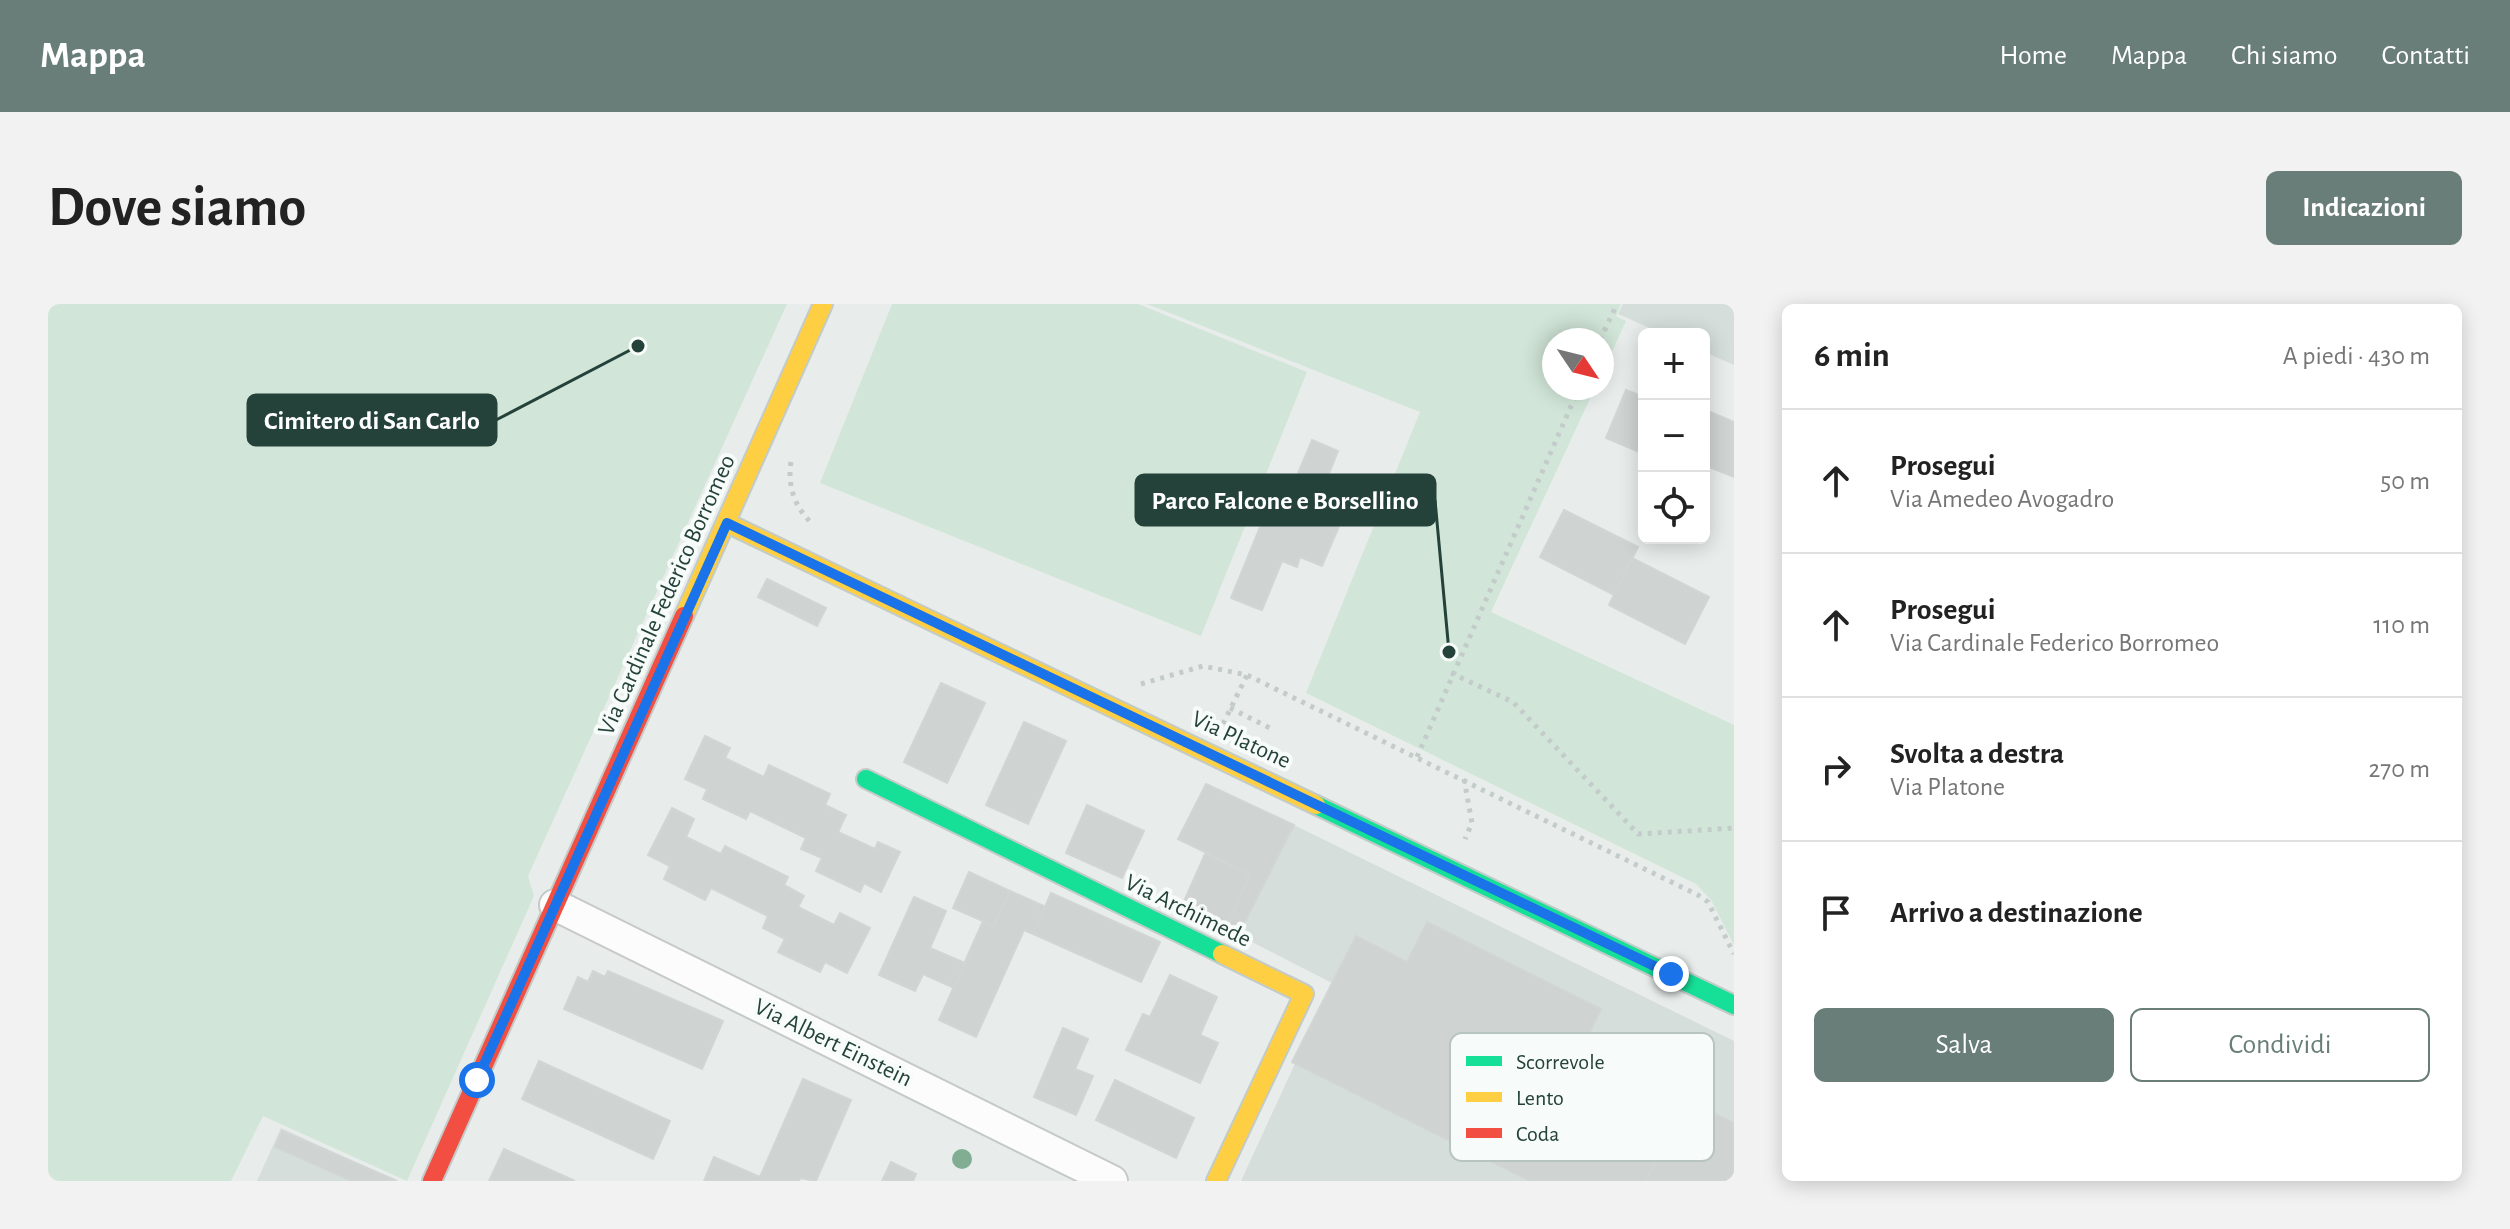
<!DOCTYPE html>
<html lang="it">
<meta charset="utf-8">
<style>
:root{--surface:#fff;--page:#f2f2f2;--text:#222;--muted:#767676;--line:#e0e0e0;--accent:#697e78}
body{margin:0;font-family:"Alegreya Sans",sans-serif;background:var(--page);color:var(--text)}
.controls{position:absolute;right:24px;top:24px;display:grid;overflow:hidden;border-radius:12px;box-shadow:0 4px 20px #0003}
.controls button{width:72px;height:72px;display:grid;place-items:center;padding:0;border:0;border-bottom:2px solid var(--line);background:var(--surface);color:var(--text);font:40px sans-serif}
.compass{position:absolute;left:1494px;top:24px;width:72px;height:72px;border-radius:50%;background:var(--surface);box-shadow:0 4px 20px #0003;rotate:125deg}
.stop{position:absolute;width:24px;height:24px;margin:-18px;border:6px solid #1a73e8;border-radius:50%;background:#fff}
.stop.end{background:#1a73e8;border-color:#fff;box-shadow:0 2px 8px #0008}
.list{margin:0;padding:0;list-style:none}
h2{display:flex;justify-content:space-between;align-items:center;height:104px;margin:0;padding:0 32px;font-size:34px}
h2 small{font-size:26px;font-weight:400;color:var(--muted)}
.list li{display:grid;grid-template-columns:52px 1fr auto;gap:24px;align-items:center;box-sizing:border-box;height:144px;padding:0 32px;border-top:2px solid var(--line)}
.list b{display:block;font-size:30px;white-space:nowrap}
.list p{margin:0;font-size:26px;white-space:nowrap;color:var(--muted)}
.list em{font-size:26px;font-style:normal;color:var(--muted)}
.actions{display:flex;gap:16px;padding:24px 32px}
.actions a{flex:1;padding:18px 0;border:2px solid var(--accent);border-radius:12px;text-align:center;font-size:28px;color:var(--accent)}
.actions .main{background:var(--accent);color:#fff}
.icon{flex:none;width:44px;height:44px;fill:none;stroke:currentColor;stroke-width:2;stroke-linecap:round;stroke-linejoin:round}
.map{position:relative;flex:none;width:1686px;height:877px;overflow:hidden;border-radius:12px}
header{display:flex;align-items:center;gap:48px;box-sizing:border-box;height:112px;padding:0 40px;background:var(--accent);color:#fff}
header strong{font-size:38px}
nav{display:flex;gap:44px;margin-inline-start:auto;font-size:28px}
.intro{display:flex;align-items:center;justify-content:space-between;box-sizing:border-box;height:192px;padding:0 48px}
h1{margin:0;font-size:56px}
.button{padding:20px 36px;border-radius:12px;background:var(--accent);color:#fff;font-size:28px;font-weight:700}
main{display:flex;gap:48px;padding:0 48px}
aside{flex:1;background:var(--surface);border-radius:12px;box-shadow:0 4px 20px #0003}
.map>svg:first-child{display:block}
.built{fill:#d6dedb}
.green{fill:#d1e6d8}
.building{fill:#cfd4d2;stroke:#d1d6d4;stroke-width:2}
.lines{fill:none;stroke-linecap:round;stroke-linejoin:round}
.street-casing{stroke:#c5cac8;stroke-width:34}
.fast-casing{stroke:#c3cbc8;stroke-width:22}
.slow-casing{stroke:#c3cbc8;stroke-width:22}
.jam-casing{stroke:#c3cbc8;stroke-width:22}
.path{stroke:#c3ccca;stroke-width:5;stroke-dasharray:4 6;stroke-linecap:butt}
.street{stroke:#fcfcfc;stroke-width:30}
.fast{stroke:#16e098;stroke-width:18}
.slow{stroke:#ffcf43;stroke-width:18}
.jam{stroke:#f24e42;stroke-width:18}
.tree{fill:#81ae93}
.route{stroke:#1a73e8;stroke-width:10}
.labels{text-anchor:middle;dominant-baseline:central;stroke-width:8;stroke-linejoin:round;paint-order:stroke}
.street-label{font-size:24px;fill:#24423a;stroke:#f7fbf9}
.key{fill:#f7fbf9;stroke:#b8c4c0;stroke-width:2}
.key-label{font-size:22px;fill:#24423a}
.leader{fill:none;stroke:#24423a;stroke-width:3}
.callout-dot{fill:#24423a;stroke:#f7fbf9;stroke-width:3}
.callout{fill:#24423a;stroke:#24423a;stroke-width:3}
.callout-label{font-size:26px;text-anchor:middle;font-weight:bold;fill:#fff}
</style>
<header>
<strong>Mappa</strong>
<nav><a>Home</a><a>Mappa</a><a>Chi siamo</a><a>Contatti</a></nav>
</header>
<div class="intro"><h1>Dove siamo</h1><a class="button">Indicazioni</a></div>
<main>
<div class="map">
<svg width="1686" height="877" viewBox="0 0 1686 877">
<rect width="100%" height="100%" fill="#e8edeb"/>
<!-- built -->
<g class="built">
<polygon points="1575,0 1686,0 1686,61 1656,48 1656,30 1615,30 1570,10"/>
<polygon points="1246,521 1686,737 1686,877 1193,877 1284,679 1190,631"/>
<polygon points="233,824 349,877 209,877"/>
</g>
<!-- green -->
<g class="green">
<polygon points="0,0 739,0 480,572 486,592 359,877 215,812 183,877 0,877"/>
<polygon points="844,0 1090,0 1259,68 1153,332 772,179"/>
<polygon points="1099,0 1573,0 1568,12 1578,17 1554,69 1554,36 1506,36 1506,84 1547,84 1443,308 1686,421 1686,641 1663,596 1648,580 1258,389 1372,108"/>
</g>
<!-- building -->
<g class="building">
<polygon points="1578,86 1596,93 1596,150 1558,134"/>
<polygon points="1660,107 1686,118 1686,173 1656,161 1656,116"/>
<polygon points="1264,136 1290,147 1268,202 1295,213 1274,262 1252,253 1249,263 1234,257 1214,306 1208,304 1183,294 1219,206 1232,212"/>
<polygon points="1516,206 1590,243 1566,291 1492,253"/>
<polygon points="1584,254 1661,293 1637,340 1561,301"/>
<polygon points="719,275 778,304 769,322 710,293"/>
<polygon points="893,379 937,399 899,479 856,458"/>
<polygon points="976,418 1018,437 980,520 938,501"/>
<polygon points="657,432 682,444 677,454 716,473 721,461 782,490 777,501 798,511 790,528 827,545 830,538 852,548 833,588 816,579 812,588 768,567 774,554 753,545 758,534 702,507 698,515 655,495 659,485 637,475"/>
<polygon points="1158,480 1246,521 1190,631 1178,624 1202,570 1130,535"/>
<polygon points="1039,501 1096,527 1074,574 1018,549"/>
<polygon points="624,504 646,515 638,533 673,550 677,542 740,573 736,581 756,592 750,603 786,621 792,609 822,624 799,669 777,658 772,668 730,648 737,635 715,624 720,612 663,584 657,596 616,575 622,562 600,551"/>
<polygon points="1157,550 1202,570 1178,624 1133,604"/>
<polygon points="921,568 962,587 946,622 905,604"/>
<polygon points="962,587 998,603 985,630 976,626 928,733 891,716 935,617 946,622"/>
<polygon points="1003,589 1112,638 1093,678 985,630"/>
<polygon points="866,593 898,607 882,644 917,659 906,684 875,670 867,687 831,671"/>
<polygon points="1379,618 1553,705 1534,744 1639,796 1598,877 1482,877 1244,758 1308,632 1359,658"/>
<polygon points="545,667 557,673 560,667 675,717 654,765 516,705 530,673 540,678"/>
<polygon points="1122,671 1169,693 1152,731 1170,739 1152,779 1078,746 1095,710 1102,713"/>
<polygon points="1015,724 1040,735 1027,765 1045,772 1028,811 986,793"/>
<polygon points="491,757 622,817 605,855 474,795"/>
<polygon points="755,775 803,796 768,877 752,874 751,877 656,877 666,853 712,873"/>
<polygon points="1067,776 1146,814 1128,854 1048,816"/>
<polygon points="1639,796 1686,819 1686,877 1598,877"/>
<polygon points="234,827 349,877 304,877 227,843"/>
<polygon points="456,845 527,877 441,877"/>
<polygon points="843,858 868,870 865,877 834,877"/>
</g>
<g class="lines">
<!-- street casing -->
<g class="street-casing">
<polyline id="street" points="507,601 1064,877"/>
</g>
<!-- fast casing -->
<g class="fast-casing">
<g id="fast">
<polyline points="818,475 1174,650"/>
<polyline points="1268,501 1686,701"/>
</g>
</g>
<!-- slow casing -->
<g class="slow-casing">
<g id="slow">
<polyline points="679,219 1268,501"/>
<polyline points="636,312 775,0"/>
<polyline points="1168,877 1256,690 1174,650"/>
</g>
</g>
<!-- jam casing -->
<g class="jam-casing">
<polyline id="jam" points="384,877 636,312"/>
</g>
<!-- path -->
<g class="path">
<polyline points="1552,36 1569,0"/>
<path d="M743 158C739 181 747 205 765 220"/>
<polyline points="1403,369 1465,398 1590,530 1686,524"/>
<polyline points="1093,380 1155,362 1199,371 1650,591 1660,598 1686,650"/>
<polyline points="1182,404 1224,425"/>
<polyline points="1175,420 1199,371"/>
<polyline points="1369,453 1531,84"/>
<polyline points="1416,475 1424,519 1417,535"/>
</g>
<!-- street -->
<use href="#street" class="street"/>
<!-- fast -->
<use href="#fast" class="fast"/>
<!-- slow -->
<use href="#slow" class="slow"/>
<!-- jam -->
<use href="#jam" class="jam"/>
</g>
<!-- trees -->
<circle class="tree" cx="914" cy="855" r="10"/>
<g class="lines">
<!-- route -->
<polyline class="route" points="429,776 679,219 1623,670"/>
</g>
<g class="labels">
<!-- street labels -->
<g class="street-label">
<text transform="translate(619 291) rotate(-66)">Via Cardinale Federico Borromeo</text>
<text transform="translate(1193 436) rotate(25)">Via Platone</text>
<text transform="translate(1140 607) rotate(26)">Via Archimede</text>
<text transform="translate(785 739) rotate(26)">Via Albert Einstein</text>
</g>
</g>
<!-- legend -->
<rect x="1402" y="729" width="264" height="128" rx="12" class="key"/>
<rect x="1418" y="752" width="36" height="10" fill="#16e098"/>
<rect x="1418" y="788" width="36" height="10" fill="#ffcf43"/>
<rect x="1418" y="824" width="36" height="10" fill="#f24e42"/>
<g class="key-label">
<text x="1468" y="765">Scorrevole</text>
<text x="1468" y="801">Lento</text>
<text x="1468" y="837">Coda</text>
</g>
<!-- callouts -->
<path class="leader" d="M590 42L448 116M1401 348L1387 196"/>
<g class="callout-dot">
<circle cx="590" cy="42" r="8"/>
<circle cx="1401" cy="348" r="8"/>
</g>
<g class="callout">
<rect x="200" y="91" width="248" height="50" rx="8"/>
<rect x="1088" y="171" width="299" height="50" rx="8"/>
</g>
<g class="callout-label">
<text x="324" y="125">Cimitero di San Carlo</text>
<text x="1237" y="205">Parco Falcone e Borsellino</text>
</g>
</svg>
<div class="controls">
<button>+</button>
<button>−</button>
<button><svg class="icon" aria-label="locate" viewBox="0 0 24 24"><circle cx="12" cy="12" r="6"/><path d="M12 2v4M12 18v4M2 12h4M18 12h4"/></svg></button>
</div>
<svg class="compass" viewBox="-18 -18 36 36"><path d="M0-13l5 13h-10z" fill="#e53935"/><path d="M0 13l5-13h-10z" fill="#767676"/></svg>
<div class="stop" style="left:429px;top:776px"></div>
<div class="stop end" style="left:1623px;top:670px"></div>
</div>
<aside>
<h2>6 min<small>A piedi · 430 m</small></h2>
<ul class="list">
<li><svg class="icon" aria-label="ahead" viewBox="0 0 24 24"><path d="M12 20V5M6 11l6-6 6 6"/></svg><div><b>Prosegui</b><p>Via Amedeo Avogadro</p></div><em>50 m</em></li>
<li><svg class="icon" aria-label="ahead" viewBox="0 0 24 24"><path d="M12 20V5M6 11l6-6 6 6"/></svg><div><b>Prosegui</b><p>Via Cardinale Federico Borromeo</p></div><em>110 m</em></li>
<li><svg class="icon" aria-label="right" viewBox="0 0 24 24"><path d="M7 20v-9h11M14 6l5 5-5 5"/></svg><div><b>Svolta a destra</b><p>Via Platone</p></div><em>270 m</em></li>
<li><svg class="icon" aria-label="arrive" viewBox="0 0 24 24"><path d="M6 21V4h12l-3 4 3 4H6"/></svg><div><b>Arrivo a destinazione</b></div></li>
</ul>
<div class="actions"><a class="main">Salva</a><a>Condividi</a></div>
</aside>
</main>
